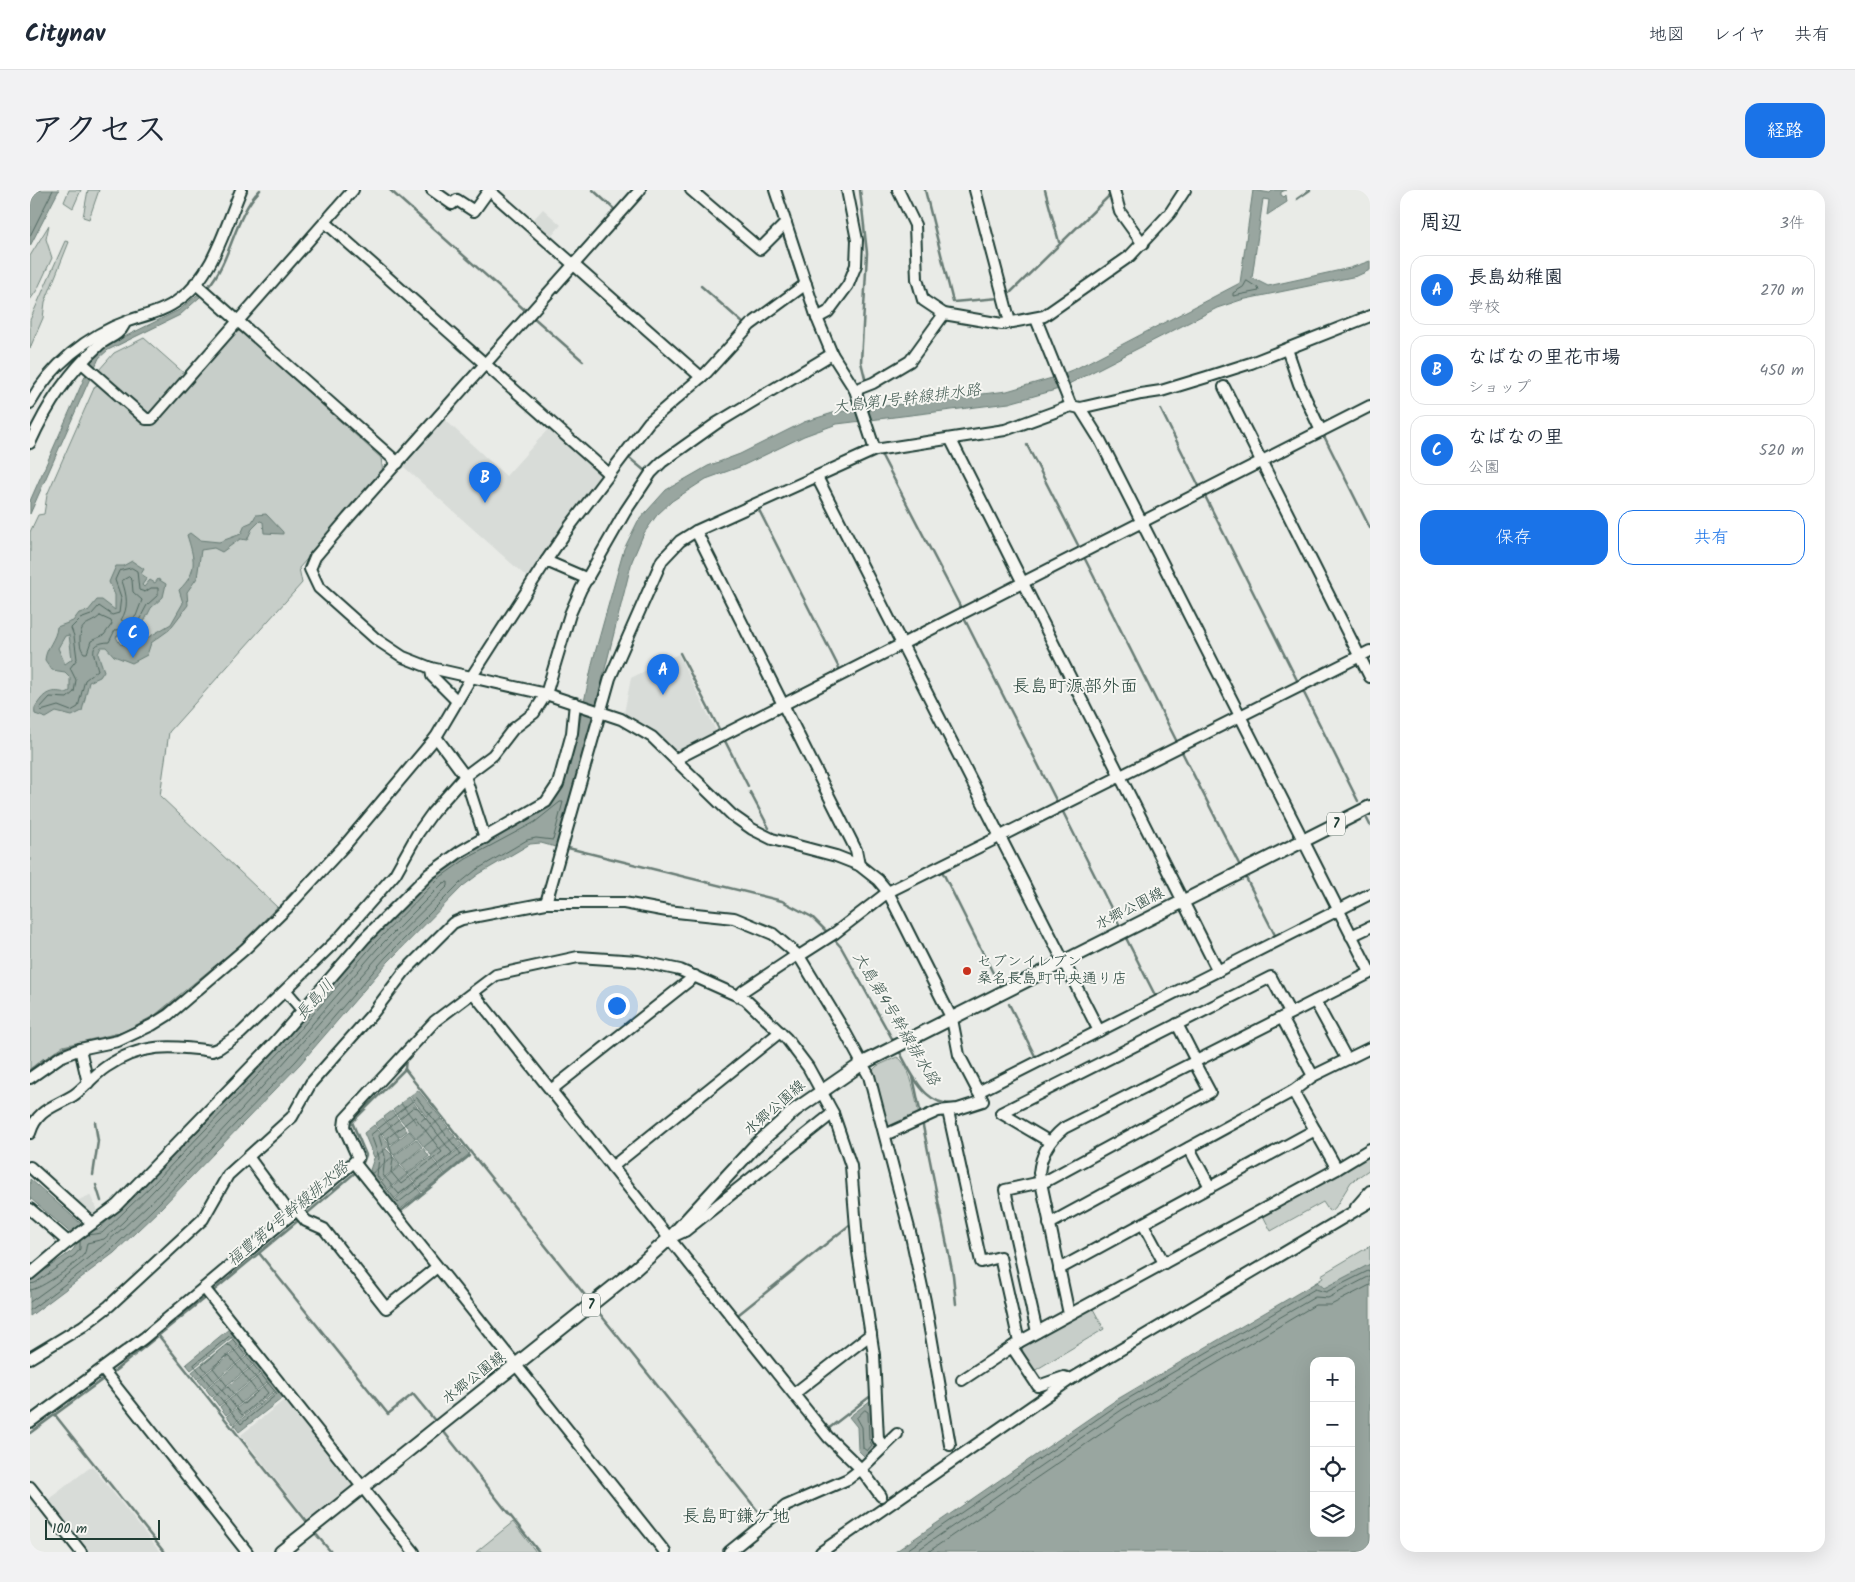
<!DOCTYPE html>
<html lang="ja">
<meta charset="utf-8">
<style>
:root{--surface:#fff;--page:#f2f2f3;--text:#1f2937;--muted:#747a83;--line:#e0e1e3;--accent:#1a73e8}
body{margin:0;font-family:Kalam,"Klee One",sans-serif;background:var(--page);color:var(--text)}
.controls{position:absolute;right:15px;bottom:15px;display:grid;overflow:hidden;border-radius:10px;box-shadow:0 5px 20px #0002}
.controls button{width:45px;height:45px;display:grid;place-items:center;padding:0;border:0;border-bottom:1px solid var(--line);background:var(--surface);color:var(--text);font:25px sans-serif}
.scale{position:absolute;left:15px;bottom:12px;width:115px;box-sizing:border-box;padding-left:5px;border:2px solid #1f3d34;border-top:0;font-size:14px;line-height:18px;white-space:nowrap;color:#1f3d34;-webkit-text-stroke:4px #f6f6f2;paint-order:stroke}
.you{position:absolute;left:586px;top:815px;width:18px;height:18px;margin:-12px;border:4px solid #fff;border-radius:50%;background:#1a73e8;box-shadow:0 0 0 8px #1a73e833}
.badge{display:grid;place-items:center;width:32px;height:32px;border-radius:50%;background:var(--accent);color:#fff;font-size:16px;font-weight:700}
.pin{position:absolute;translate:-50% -41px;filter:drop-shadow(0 1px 2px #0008)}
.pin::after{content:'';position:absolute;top:26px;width:18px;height:15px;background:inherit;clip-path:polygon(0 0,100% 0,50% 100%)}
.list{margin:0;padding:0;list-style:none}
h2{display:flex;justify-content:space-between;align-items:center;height:65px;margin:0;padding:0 20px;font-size:21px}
h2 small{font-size:16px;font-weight:400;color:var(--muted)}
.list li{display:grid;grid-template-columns:32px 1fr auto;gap:15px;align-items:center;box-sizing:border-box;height:70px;margin:0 10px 10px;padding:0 10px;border:1px solid var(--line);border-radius:15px}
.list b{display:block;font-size:19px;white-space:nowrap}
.list p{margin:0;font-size:16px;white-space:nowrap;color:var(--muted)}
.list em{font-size:16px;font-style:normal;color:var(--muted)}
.actions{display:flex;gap:10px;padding:15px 20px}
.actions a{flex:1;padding:11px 0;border:1px solid var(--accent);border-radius:15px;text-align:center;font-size:18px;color:var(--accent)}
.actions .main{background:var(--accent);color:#fff}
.icon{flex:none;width:28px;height:28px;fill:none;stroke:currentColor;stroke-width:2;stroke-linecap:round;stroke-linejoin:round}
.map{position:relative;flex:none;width:1340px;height:1362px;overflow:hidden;border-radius:15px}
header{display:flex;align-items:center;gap:30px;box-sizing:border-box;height:70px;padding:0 25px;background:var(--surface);border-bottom:1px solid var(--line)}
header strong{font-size:24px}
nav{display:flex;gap:28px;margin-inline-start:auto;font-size:18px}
.intro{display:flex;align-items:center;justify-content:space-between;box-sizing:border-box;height:120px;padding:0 30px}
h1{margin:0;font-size:35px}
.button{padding:12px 22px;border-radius:15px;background:var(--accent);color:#fff;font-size:18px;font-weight:700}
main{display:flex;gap:30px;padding:0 30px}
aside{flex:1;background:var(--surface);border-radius:15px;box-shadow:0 5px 20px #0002}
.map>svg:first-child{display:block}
.built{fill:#d8dcd8}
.green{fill:#c7cec9;stroke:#73867e}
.water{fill:#99a6a0;stroke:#687c75;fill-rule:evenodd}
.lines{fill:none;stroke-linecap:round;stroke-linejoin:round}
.shore{stroke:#50675f;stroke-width:1}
.stream{stroke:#687c75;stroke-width:2.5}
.minor-casing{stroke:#1f3d34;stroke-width:14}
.major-casing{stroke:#1f3d34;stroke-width:16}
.minor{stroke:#f6f6f2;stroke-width:10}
.major{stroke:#f6f6f2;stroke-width:12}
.poi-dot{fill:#c8321e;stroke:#f6f6f2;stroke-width:2}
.labels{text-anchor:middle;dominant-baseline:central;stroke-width:4;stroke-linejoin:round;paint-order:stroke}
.shield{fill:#f6f6f2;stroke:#60746d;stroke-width:1}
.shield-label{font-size:14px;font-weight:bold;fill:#1f3d34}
.street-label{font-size:15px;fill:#1f3d34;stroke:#f6f6f2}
.poi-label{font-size:15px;fill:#1f3d34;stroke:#f6f6f2;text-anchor:start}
.water-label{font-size:16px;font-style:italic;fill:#445c54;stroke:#f6f6f2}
.quarter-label{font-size:18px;fill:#1f3d34;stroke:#f6f6f2}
</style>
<header>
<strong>Citynav</strong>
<nav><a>地図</a><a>レイヤ</a><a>共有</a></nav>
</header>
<div class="intro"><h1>アクセス</h1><a class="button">経路</a></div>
<main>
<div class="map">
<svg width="1340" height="1362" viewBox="0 0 1340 1362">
<rect width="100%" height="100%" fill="#e9ebe7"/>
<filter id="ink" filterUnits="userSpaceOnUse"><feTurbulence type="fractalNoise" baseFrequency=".02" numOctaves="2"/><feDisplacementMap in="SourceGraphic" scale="10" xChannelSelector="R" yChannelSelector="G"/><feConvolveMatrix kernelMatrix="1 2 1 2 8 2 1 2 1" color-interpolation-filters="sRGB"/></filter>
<g filter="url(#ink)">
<!-- built -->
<g class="built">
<polygon points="513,19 531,35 520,48 501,32"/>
<polygon points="412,227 476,286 520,237 570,281 571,288 500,390 374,277 375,269"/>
<polygon points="648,464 688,545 649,564 622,539 594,523 601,488"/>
<polygon points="60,1005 68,1022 61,1026 44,1012"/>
<polygon points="258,1207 324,1291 325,1297 280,1333 211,1245"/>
<polygon points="62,1276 130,1362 55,1362 15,1312"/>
</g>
<!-- green -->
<g class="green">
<polygon points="39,0 51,0 43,18 34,12"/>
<polygon points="58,0 69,0 59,29 53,27"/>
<polygon points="19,35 16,49 22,68 7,100 0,110 0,66"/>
<polygon points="35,51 39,52 15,112 13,128 0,158 0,130"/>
<polygon points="210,141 351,268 353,283 269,378 272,393 139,542 130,606 247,717 209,756 125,825 93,842 33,856 0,879 0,342 8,325 14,324 17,305 65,196 70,195 117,236 199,145"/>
<polygon points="114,148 156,185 122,223 115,223 68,181 84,163"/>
<path d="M867 867C881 874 886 911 889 926L858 941 841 882 847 876Z"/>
<polygon points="1340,964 1340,979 1321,992 1305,1018 1299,1021 1293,1012 1241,1041 1232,1024"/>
<polygon points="1340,1056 1340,1085 1301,1112 1271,1102 1293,1088 1291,1085"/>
<polygon points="1062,1117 1074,1139 1004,1181 993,1166 992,1154"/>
<polygon points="483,1332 506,1362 446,1362"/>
</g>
<!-- water -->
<g class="water">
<polygon points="0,0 29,0 0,56"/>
<polygon points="1223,0 1240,3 1243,0 1256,0 1251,2 1251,5 1254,7 1256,5 1257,12 1237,25 1239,10 1233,9 1222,88 1238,96 1320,78 1340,71 1340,80 1327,86 1211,110 1187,118 1029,199 979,213 807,234 774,246 712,276 676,289 642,311 627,325 614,343 602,371 565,519 528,651 529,658 511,653 500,654 449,684 433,696 358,772 270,874 130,1019 84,1063 0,1126 0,1090 42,1061 45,1057 44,1046 0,1008 0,989 57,1039 60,1041 69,1039 118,991 250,854 339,752 406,684 434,665 502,627 526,608 532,597 545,554 563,470 594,359 608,331 636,300 678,276 710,264 774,232 806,222 977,201 1022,188 1047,178 1210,93"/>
<polygon points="178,96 180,98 150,125 78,160 69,168 0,324 0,311 64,166 74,157 149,120"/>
<path d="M236 324 253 342V344L234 343 233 332 230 331 222 339 217 350 210 349 192 362 184 358 171 360 167 388 157 402 158 415 139 440 121 453 117 465 102 473 84 466 76 457H71L68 464 74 481 70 487 59 492 52 521 42 526 26 522 16 528 5 524C4 518 5 517 8 513 16 501 23 500 36 503L40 501V487L35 482 22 480 15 470C16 457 26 450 27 437L43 431 49 423 58 421 67 410H72L85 420V405L79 392 86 376H93L102 371 114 379 111 384 117 388 112 395 114 397 120 390 125 393 128 389 136 394 133 407 121 418 111 438 101 444H90L86 447 90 454 107 457 112 451 141 434 153 413 149 400C169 381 164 368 157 345L160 343 169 350 189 352 211 344 215 335 222 332 226 325ZM39 445 42 469 35 474 28 458 35 446Z"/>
<polygon points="388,900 411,928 386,948 363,920 371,914 387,934 371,913 379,907 395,927 391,931 403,922 396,926 380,906"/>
<polygon points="362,921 377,941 369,947 354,927"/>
<polygon points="353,928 369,948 361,954 345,934"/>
<polygon points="411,929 418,937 394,957 387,948"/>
<polygon points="344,935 360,955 344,967 334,943"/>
<polygon points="418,938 425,946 401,965 394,957"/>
<polygon points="379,941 385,948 364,965 358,958"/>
<polygon points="425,947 432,955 408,974 401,966"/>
<polygon points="386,949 392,957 371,975 364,966"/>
<polygon points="433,956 439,964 415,984 408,975"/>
<polygon points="393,958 399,966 378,983 371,975"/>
<polygon points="356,959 363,966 342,983 340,980 344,968"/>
<polygon points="363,967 370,975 346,994 339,986"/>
<polygon points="400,967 407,975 385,992 378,984"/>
<polygon points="370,976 377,984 353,1003 347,995"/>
<polygon points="407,976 414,985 392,1002 385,993"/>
<polygon points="377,985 384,993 360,1012 354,1004"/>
<polygon points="384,994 391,1003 368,1021 361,1013"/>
<path d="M1340 1074V1362H865L1086 1210 1287 1092 1294 1098ZM1284 1171H1321V1343H1284Z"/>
<polygon points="199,1139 206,1144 161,1180 156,1174"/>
<polygon points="207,1146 213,1153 167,1189 162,1182"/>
<polygon points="214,1154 220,1162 175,1198 168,1190"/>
<polygon points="221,1163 227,1171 182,1207 176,1199"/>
<polygon points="228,1172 234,1180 189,1216 183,1208"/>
<polygon points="235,1181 241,1189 196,1225 190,1217"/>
<polygon points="242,1190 248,1198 203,1234 197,1226"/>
<polygon points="249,1199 255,1206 209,1242 204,1235"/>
<polygon points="841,1210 850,1256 837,1269 828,1260 827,1237 819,1227"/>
</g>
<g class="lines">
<!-- shore -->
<g class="shore">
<polyline points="0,46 23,0"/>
<polygon points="1217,91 1228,98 1229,101 1203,106 1203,103 1213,97"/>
<path d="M102 378 107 381 109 400 115 402 121 398H128V405L117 415 107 434 100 439 85 440 79 452C57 453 64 465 68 480L55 490 48 517 41 521 28 516 11 521 10 518 20 507 37 508 44 502 46 490 40 478 47 469 44 446 41 438 50 429 61 425 69 416 82 425 89 423 91 407 85 390 89 381Z"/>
<path d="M99 387 102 390 103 402 112 410 106 426 97 433 91 430C99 418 97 405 92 391Z"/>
<path d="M70 426 81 431 82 434 74 445 61 451 57 463H54C50 458 50 454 50 448 51 431 59 436 70 426Z"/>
<polygon points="387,908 431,964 368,1013 347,986 349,967 341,945"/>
<polygon points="384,917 388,918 422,963 369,1004 353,985 355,966 349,946"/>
<polygon points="385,927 412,962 371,994 361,982 363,969 358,948"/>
<polyline points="0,1094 5,1093 45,1065 50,1059 50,1051"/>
<path d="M0 1100C10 1100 48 1073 54 1064 56 1061 56 1057 57 1053L74 1049 93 1032 258 862 347 759 413 693 418 692V696C395 719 371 741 349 766 240 886 134 1019 0 1112"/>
<polyline points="0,1120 81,1060 126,1016 266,871 355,768 430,693 446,680 497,650 506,648 523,650 533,612 530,612 505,632 436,669 409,688 343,755 254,858 122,995 72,1043 57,1045"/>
<polygon points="200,1146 247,1204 211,1234 164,1175"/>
<polygon points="197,1155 201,1156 238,1203 212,1225 172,1176"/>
<polygon points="196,1166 200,1167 227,1202 214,1214 210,1212 183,1178"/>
<polygon points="835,1220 838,1222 839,1250 842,1255 837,1261 833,1258 832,1237 827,1228"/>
<polyline points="874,1362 1089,1214 1285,1099 1296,1102 1340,1080"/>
<polyline points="885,1362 1093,1219 1285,1107 1298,1108 1340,1086"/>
<polyline points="898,1362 1097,1226 1285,1115 1301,1115 1340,1095"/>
</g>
<!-- stream -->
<g class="stream">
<polyline points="360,0 496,121"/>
<polyline points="563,0 586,21"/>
<polyline points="830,0 837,63 831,172 836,192"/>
<polyline points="895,0 923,112 969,108"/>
<polyline points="1015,0 1029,52"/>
<polyline points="1267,9 1280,0"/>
<polyline points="753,41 755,50"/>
<polyline points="757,55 768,89"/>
<polyline points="671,96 714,134"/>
<path d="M178 97C202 69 204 26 230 0"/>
<polyline points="980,103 1080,5"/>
<polyline points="503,127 553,171"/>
<polyline points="1131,220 1170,298"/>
<polyline points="1293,244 1340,338"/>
<polyline points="997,255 1050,359"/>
<polyline points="851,264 931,418 950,409"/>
<polyline points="597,266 615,281"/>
<polyline points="1174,304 1268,492"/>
<polyline points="727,316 810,480"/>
<polyline points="1055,369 1148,554"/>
<polyline points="934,428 1028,614"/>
<polyline points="875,446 931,418"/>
<polyline points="650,463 690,541"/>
<polyline points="1272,499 1328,611"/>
<polyline points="754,508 864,452"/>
<polyline points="694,549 718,596"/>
<polyline points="1151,560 1209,674"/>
<polyline points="387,562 395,551"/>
<polyline points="720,602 739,638"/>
<polyline points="347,608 368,585"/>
<polyline points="1032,620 1089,734"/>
<polyline points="1337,629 1340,635"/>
<polyline points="534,657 752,711 782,727 798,743"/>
<polyline points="912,681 969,795"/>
<polyline points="1216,688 1246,747"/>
<polyline points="257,708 299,665 341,616"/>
<polyline points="1312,724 1340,710"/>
<polyline points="802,747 811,757 864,852"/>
<polyline points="1096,748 1127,809"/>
<polyline points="657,778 673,785"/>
<polyline points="160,799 210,757 248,718"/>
<polyline points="979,814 1006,868"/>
<polyline points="1069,846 1307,726"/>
<polyline points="764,850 774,863"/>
<path d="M868 859C883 885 896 923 934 912"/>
<polyline points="28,861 35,857 93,843 126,826 151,806"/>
<polyline points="784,878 793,891"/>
<polyline points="375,879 382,888"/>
<polyline points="0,880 14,869"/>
<polyline points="883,887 891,925"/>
<polyline points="383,890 558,1109"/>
<polyline points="800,903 805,918"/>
<polyline points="892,931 923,1085 926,1114"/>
<polyline points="331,978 336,965 322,932 375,879 376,868"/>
<polyline points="63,985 68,951 65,932"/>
<polyline points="66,995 71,1011"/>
<polyline points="370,1022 439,966"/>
<polyline points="274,1026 327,981"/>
<polyline points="229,1063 358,1224 383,1204 406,1232"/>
<polyline points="182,1102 270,1029"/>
<polyline points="566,1119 731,1325"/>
<polyline points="709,1124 822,1033"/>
<polyline points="129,1146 277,1332"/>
<polyline points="81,1184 177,1106"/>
<polyline points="850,1195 852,1237"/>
<polyline points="25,1225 134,1362"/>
<polyline points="798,1239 842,1205"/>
<polyline points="414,1242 509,1362"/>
<polyline points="0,1243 76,1187"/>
<polyline points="285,1343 301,1362"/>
</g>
<!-- minor casing -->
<g class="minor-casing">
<g id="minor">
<polyline points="402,0 422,14 427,10 444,21 459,0"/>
<polyline points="459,0 671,187"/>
<polyline points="610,0 318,328 285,367 280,379 289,398 346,449 373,467 401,478 516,504 591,529 622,547 702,625 722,639 742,649 806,666 829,675 848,690 858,702 922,829 929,865 953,911 928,919 908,921 855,945"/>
<polyline points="661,0 730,59 756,33"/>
<polyline points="745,0 787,128 802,164 825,200 845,260"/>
<polyline points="868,0 885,35 887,89 893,110 914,124 972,134 1014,126 1100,66 1140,23 1155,0"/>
<polyline points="945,0 980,132"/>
<polyline points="1084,0 1090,22 1113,54"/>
<polyline points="295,32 579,284"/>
<polyline points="165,93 368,273"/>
<polyline points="787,128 798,122 818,95 826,75 827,50 817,0"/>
<polyline points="1006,129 1041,216"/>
<polyline points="1257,159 1269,194 1291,241"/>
<polyline points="52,173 116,229 122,229 323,0"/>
<polyline points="1194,197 1340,487"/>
<polyline points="825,200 843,193 880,171 914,124"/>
<path d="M0 213C20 176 58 145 98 131 116 125 135 121 150 109 183 86 196 35 211 0"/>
<polyline points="1050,218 1070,250 1340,782"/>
<polyline points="921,250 1188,781"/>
<path d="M0 253C16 217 38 183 68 156 76 148 89 146 94 135"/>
<polyline points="787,287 1069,841"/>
<polyline points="666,341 826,660 829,675"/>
<polyline points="516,371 558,389"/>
<polyline points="401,478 402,486 427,511"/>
<polyline points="406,547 435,586 455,648"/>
<polyline points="646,569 1340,216"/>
<polyline points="969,647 1340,461"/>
<polyline points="516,713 580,488 632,370 650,351 666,341 845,260 975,240 1041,216 1050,218 1111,204 1131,201 1177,187 1221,173 1340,126"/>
<polyline points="1321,746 1340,737"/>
<polyline points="769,766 805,743 858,702 969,647"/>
<polyline points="256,801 273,821"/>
<polyline points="444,804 798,1247 831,1279 851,1306"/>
<polyline points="709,806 713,801 767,765"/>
<polyline points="1285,811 1316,868"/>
<polyline points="1252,828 1283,886"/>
<polyline points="1147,834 1166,871"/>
<polyline points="50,859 58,893"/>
<polyline points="0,888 30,867 50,859 88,851 122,835 138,825 215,759 257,718 316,654 406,547 442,486 516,371 540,336 619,232 676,183 720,135 776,94"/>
<polyline points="521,900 665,786"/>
<polyline points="1263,901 1307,979"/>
<polyline points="948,902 1340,704"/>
<polyline points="918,921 951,1072 970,1067 989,1152"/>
<path d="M0 943C7 919 25 917 44 905 55 897 64 885 76 877 111 853 142 855 182 861L189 858 211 843 310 747 365 684 388 643 403 622 435 586 463 565 483 539 504 523 516 504 540 424 551 399 595 322 621 283 632 272 687 233 802 164"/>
<polyline points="1020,952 971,923 1241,787 1260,823"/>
<polyline points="1159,958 1180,997"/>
<polyline points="219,968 261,1025"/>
<polyline points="324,972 635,1362"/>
<polyline points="0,977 61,1032"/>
<polyline points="582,977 750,842"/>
<polyline points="1326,1017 1340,1001"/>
<polyline points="0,1019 38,1052 87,1015 246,851 335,748 399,684 431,661 516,612 528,594 542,543 545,513"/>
<polyline points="267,1020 276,1031 294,1039 356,1118 407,1077"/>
<polyline points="1019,1034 1263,901 1283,886 1340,858"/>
<polyline points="1113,1034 1134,1073"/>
<polyline points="642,1047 655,1041 803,923"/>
<polyline points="1029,1079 1285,940"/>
<polyline points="0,1084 38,1052"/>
<polyline points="174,1098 384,1362"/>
<path d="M1039 1124 1009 983C1011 964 1019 950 1034 938L1340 783"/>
<polyline points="1007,1142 975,1000 1016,991 1180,902 1164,872"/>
<polyline points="0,1168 53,1136 79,1116 173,1029 198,985 262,927 281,893 343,823 374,782 423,733 432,729 516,713 594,713 637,721 704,728 743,744 769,766 815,842 839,886 881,1046 895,1111 920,1255"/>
<polyline points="73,1180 217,1362"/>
<polyline points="1041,1189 1034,1187 1008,1196 982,1157 989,1152 1307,979 1340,959"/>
<polyline points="932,1190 982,1157"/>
<polyline points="765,1203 841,1144"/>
<polyline points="0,1232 114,1148 324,972 328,968 314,937 315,929 405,831 466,785 548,767 608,771 650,780 715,809 756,848 778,877 803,923 821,976 828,1062 844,1165 848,1249 854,1257"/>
<polyline points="0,1297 51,1362"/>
<polyline points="699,1362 756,1316 818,1289 831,1279 867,1244"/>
<polyline points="791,1362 1041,1189 1340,1012"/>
</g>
</g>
<!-- major casing -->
<g class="major-casing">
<polyline id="major" points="251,1362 602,1082 641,1047 724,957 765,920 833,873 1340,617"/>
</g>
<!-- minor -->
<use href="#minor" class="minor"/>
<!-- major -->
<use href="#major" class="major"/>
</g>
</g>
<!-- markers -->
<circle class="poi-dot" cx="937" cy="781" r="5"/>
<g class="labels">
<!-- shield labels -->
<g class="shield">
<rect x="1297" y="622.5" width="18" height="23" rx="4"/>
<rect x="552" y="1103.5" width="18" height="23" rx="4"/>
</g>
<g class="shield-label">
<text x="1306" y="634">7</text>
<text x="561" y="1115">7</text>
</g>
<!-- street labels -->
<g class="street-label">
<text transform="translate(1100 719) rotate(-27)">水郷公園線</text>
<text transform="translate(745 918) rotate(-41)">水郷公園線</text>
<text transform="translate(444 1188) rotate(-38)">水郷公園線</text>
</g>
<!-- poi labels -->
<g class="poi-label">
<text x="947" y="772">セブンイレブン<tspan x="947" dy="17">桑名長島町中央通り店</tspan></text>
</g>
<!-- water labels -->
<g class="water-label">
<text transform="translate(877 209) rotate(-7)">大島第1号幹線排水路</text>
<text transform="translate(285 810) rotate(-48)">長島川</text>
<text transform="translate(866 829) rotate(59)">大島第4号幹線排水路</text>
<text transform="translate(258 1024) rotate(-40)">福豊第4号幹線排水路</text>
</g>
<!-- quarter labels -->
<g class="quarter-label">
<text x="1045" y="497">長島町源部外面</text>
<text x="706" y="1327">長島町鎌ケ地</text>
</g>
</g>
</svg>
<div class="controls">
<button>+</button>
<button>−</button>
<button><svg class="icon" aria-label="locate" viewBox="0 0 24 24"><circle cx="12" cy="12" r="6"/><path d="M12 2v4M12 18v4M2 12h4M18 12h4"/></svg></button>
<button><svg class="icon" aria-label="layers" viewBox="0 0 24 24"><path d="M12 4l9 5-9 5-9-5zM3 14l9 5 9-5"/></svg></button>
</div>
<div class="scale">100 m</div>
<div class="you"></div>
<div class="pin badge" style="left:633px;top:505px">A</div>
<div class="pin badge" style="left:455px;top:313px">B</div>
<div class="pin badge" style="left:103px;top:468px">C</div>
</div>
<aside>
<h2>周辺<small>3件</small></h2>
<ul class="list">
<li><span class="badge">A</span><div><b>長島幼稚園</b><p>学校</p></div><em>270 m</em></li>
<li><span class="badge">B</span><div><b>なばなの里花市場</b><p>ショップ</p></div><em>450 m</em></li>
<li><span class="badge">C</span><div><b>なばなの里</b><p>公園</p></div><em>520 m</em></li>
</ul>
<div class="actions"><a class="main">保存</a><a>共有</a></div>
</aside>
</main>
